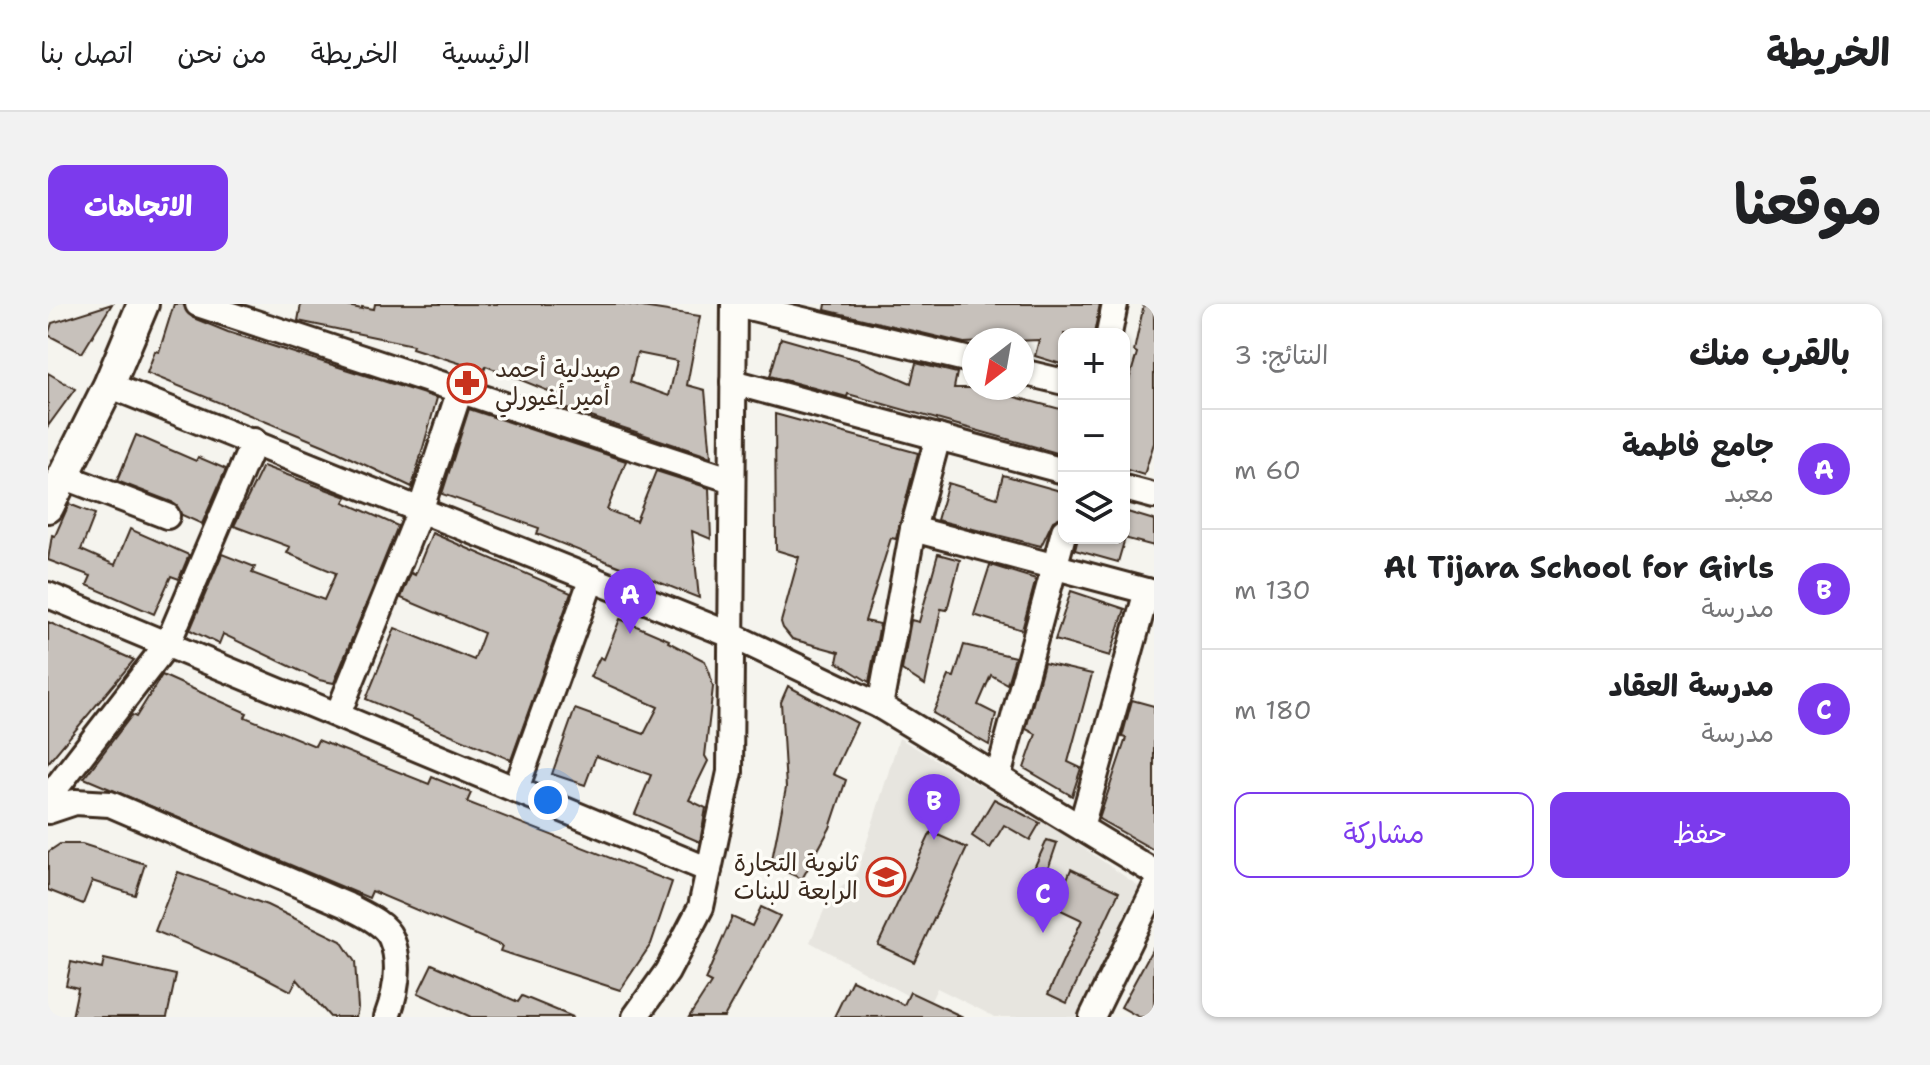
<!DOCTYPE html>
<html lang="ar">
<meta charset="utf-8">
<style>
:root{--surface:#fff;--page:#f2f2f2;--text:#202124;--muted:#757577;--line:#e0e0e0;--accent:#7c3aed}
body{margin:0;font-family:"Shantell Sans","Playpen Sans Arabic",sans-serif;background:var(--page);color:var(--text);direction:rtl}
.controls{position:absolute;right:24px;top:24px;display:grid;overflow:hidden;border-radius:16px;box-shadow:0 2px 6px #0004}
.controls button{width:72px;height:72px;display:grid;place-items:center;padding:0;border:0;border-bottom:2px solid var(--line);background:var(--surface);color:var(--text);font:40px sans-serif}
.compass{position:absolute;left:914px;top:24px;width:72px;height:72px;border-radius:50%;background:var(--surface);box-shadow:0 2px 6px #0004;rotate:211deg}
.you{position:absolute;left:500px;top:496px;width:28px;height:28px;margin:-20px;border:6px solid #fff;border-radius:50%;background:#1a73e8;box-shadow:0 0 0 12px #1a73e833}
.badge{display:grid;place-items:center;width:52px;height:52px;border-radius:50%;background:var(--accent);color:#fff;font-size:26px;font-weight:700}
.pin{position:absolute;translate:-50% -66px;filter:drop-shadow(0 2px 4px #0008)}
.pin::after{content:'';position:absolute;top:42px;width:28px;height:24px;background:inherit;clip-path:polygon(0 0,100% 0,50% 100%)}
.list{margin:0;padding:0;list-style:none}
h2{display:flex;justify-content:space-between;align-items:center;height:104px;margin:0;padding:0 32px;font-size:34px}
h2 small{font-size:26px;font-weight:400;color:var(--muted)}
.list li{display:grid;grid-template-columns:52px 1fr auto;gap:24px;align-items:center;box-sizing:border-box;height:120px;padding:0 32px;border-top:2px solid var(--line)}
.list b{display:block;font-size:30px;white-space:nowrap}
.list p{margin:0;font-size:26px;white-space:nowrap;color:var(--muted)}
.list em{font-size:26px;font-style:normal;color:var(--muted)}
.actions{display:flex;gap:16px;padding:24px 32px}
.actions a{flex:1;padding:18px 0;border:2px solid var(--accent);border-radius:16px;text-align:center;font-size:28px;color:var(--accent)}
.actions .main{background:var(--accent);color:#fff}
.icon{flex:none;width:44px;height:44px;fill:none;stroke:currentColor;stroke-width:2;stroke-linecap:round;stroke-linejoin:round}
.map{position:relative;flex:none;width:1106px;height:713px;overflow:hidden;direction:ltr;border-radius:16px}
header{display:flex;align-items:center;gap:48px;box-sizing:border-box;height:112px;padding:0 40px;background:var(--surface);border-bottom:2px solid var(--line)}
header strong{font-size:38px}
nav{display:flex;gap:44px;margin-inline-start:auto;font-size:28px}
.intro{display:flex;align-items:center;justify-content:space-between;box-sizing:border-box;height:192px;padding:0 48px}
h1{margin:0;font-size:56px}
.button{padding:20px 36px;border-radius:16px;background:var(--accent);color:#fff;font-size:28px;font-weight:700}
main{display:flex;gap:48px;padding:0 48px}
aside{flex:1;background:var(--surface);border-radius:16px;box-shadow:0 2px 6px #0004}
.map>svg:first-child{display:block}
.built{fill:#e7e5df}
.building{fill:#c7c1bb;stroke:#3b2a1e;stroke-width:2;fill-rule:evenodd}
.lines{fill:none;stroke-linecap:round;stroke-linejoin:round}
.minor-casing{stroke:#3b2a1e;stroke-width:30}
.major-casing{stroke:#3b2a1e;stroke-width:36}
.minor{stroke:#fdfcf7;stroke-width:24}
.major{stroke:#fdfcf7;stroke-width:30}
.labels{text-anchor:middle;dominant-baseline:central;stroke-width:7;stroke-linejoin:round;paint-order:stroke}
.poi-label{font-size:24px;fill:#3b2a1e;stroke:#fdfcf7;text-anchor:start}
</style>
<header>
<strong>الخريطة</strong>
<nav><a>الرئيسية</a><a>الخريطة</a><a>من نحن</a><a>اتصل بنا</a></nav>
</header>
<div class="intro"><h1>موقعنا</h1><a class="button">الاتجاهات</a></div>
<main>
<aside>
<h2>بالقرب منك<small>النتائج: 3</small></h2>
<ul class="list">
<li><span class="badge">A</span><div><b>جامع فاطمة</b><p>معبد</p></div><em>60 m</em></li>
<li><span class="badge">B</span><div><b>Al Tijara School for Girls</b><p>مدرسة</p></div><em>130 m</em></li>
<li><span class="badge">C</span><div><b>مدرسة العقاد</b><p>مدرسة</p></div><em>180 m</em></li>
</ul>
<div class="actions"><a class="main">حفظ</a><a>مشاركة</a></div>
</aside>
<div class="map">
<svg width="1106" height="713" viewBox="0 0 1106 713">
<rect width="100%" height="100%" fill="#f5f4ee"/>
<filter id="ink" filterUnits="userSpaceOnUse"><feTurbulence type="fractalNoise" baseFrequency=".0125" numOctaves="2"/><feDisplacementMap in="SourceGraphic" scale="16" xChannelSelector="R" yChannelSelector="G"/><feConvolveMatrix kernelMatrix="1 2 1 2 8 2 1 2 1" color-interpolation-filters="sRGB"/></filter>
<g filter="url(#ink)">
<!-- built -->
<polygon class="built" points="851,434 1024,536 1092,583 1093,593 1038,713 947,713 889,684 880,703 762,638 782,593 809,570"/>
<!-- building -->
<g class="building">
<polygon points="64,0 34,49 0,31 4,19"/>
<polygon points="126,0 135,0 145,14 180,28 389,94 364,183 277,142 99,69 107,47 111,48"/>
<path d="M253 0H290L314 5V3L326 5 327 0H575L652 12 639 81 657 86 663 153 504 100 508 90 438 62 436 67 364 44 365 41 250 17ZM589 49 629 57 621 92 582 78Z"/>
<polygon points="778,0 1052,0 1046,30 1016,30 1016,61 987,52 991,36 916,39 777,6"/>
<polygon points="1096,0 1106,0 1106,139 1096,171 1076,165 1076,93 1089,49 1086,47"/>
<polygon points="733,34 810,56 863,79 868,59 909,69 906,84 933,84 1016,106 1016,151 800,90 799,93 722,72"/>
<polygon points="0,69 27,85 0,122"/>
<polygon points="421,105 578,157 559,206 588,217 608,167 661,184 663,235 644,227 651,294 489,230 491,224 394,190"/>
<polygon points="727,110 870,149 848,235 843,234 817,317 832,320 821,378 789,358 791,348 744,335 735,324 733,318 751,253 728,246"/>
<polygon points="88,131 148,157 150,153 178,165 154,220 134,211 124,198 69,177"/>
<polygon points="215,162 299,193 296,198 350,222 286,379 271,376 175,330 171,340 142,326 174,250 207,263 204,269 276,296 288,269 239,249 242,243 186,222"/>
<polygon points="955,171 1016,188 1015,212 1005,217 993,242 889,216 900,179 949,194"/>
<polygon points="21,200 47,210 33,246 67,261 82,225 141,251 131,275 123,272 106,310 39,281 43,272 0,256 4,231 7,232"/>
<polygon points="1076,207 1106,216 1106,242 1076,234"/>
<polygon points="384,229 523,289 463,456 318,395 347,324 426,356 436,329 353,294 363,269 367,271"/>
<polygon points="1030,234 1077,234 1070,258 1027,246"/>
<polygon points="890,250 912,256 899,306 893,305 877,381 854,366 863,316 871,318"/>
<polygon points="942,261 988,275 974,326 926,311"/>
<polygon points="1023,287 1077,305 1062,352 1007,336"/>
<polygon points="572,315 621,336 620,338 657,357 662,370 665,383 657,452 660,457 641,496 658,504 652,538 587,510 603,471 548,452 537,481 504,470 527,405 596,430 610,403 542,373 552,353 556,355"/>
<polygon points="0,318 86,356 0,459"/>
<polygon points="916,341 967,353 959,380 943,371 930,401 948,410 941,441 885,409 901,372 906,373"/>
<polygon points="996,359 1044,370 1020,458 1033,464 1024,492 976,464 988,430 978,425"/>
<polygon points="114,371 199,409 197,413 267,442 270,436 381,480 384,473 423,489 419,498 624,578 603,640 572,686 452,647 454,642 324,587 321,594 36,474 84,411 88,413"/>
<polygon points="740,382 809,419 785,470 798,476 782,524 754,575 723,561 738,484 733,398"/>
<polygon points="1084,396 1106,402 1106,546 1051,515 1078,434 1074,433"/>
<polygon points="946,495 992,519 982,536 956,521 942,544 924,532"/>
<polygon points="883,528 919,544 866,658 830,641"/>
<polygon points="999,536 1009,539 994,583 1013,590 1023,565 1071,588 1019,699 1000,690 1034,616 975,588"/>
<polygon points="12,540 34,540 97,560 87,591 44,577 35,600 0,586 0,548"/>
<polygon points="130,568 219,601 293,637 307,658 310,704 308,713 282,713 249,675 243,687 207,668 107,627"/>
<polygon points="713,603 732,612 676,713 641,713 663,679 657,676 684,613 704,622"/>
<polygon points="1106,642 1106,713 1091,713 1073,703"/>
<polygon points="56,655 128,671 119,713 24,713 30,684 18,681 23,658 54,665"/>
<polygon points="384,660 470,698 474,692 525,713 423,713 370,689"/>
<polygon points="804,676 856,701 862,688 915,713 786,713"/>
</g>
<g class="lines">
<!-- minor casing -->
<g class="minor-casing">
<g id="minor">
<polyline points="150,0 684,176"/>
<polyline points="688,0 926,57"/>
<polyline points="1061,30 1067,0"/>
<polyline points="974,68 1016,78"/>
<polyline points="685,78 1016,167"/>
<polyline points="61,81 683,331 832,402 1106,568"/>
<polyline points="15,172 119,212"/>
<polyline points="1076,184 1106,192"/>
<polyline points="865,225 1106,289"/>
<polyline points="0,291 661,566"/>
<polyline points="832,402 865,225 890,133"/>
<polyline points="290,410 373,204 412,86"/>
<polyline points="950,473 1016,227"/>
<polyline points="468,485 544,274"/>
<polyline points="0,494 120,339 206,137"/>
<path d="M0 507 27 498 62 500 298 601C312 609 336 618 343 634 354 660 348 689 339 713"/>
<polyline points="1033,523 1099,287"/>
<polyline points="587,713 619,668 653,603 682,468 686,0"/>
<polyline points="1044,713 1106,586"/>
</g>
</g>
<!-- major casing -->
<g class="major-casing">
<polyline id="major" points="0,203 61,81 95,0"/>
</g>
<!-- minor -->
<use href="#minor" class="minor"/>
<!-- major -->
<use href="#major" class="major"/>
</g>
</g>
<!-- icons -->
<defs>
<g id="pharmacy-ring" transform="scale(2)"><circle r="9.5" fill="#fdfcf7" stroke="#c8321e" stroke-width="1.5"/><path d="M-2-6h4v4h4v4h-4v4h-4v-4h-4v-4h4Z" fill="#c8321e"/></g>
<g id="school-ring" transform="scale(2)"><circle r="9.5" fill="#fdfcf7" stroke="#c8321e" stroke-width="1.5"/><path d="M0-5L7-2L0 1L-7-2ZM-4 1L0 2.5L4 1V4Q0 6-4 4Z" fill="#c8321e"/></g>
</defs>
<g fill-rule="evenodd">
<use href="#pharmacy-ring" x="419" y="79"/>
<use href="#school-ring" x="838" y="573"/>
</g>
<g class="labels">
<!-- poi labels -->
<g class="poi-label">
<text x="447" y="65">صيدلية أحمد<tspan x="447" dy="28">أمير أغيورلي</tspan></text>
<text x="810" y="559" text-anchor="end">ثانوية التجارة<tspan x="810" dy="28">الرابعة للبنات</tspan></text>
</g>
</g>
</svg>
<div class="controls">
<button>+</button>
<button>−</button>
<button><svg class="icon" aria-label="layers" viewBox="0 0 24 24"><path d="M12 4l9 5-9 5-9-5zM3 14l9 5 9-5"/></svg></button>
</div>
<svg class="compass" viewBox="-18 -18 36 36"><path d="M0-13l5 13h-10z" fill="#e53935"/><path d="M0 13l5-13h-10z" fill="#757577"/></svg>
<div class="you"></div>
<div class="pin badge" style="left:582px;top:330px">A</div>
<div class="pin badge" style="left:886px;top:536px">B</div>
<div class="pin badge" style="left:995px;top:629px">C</div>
</div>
</main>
